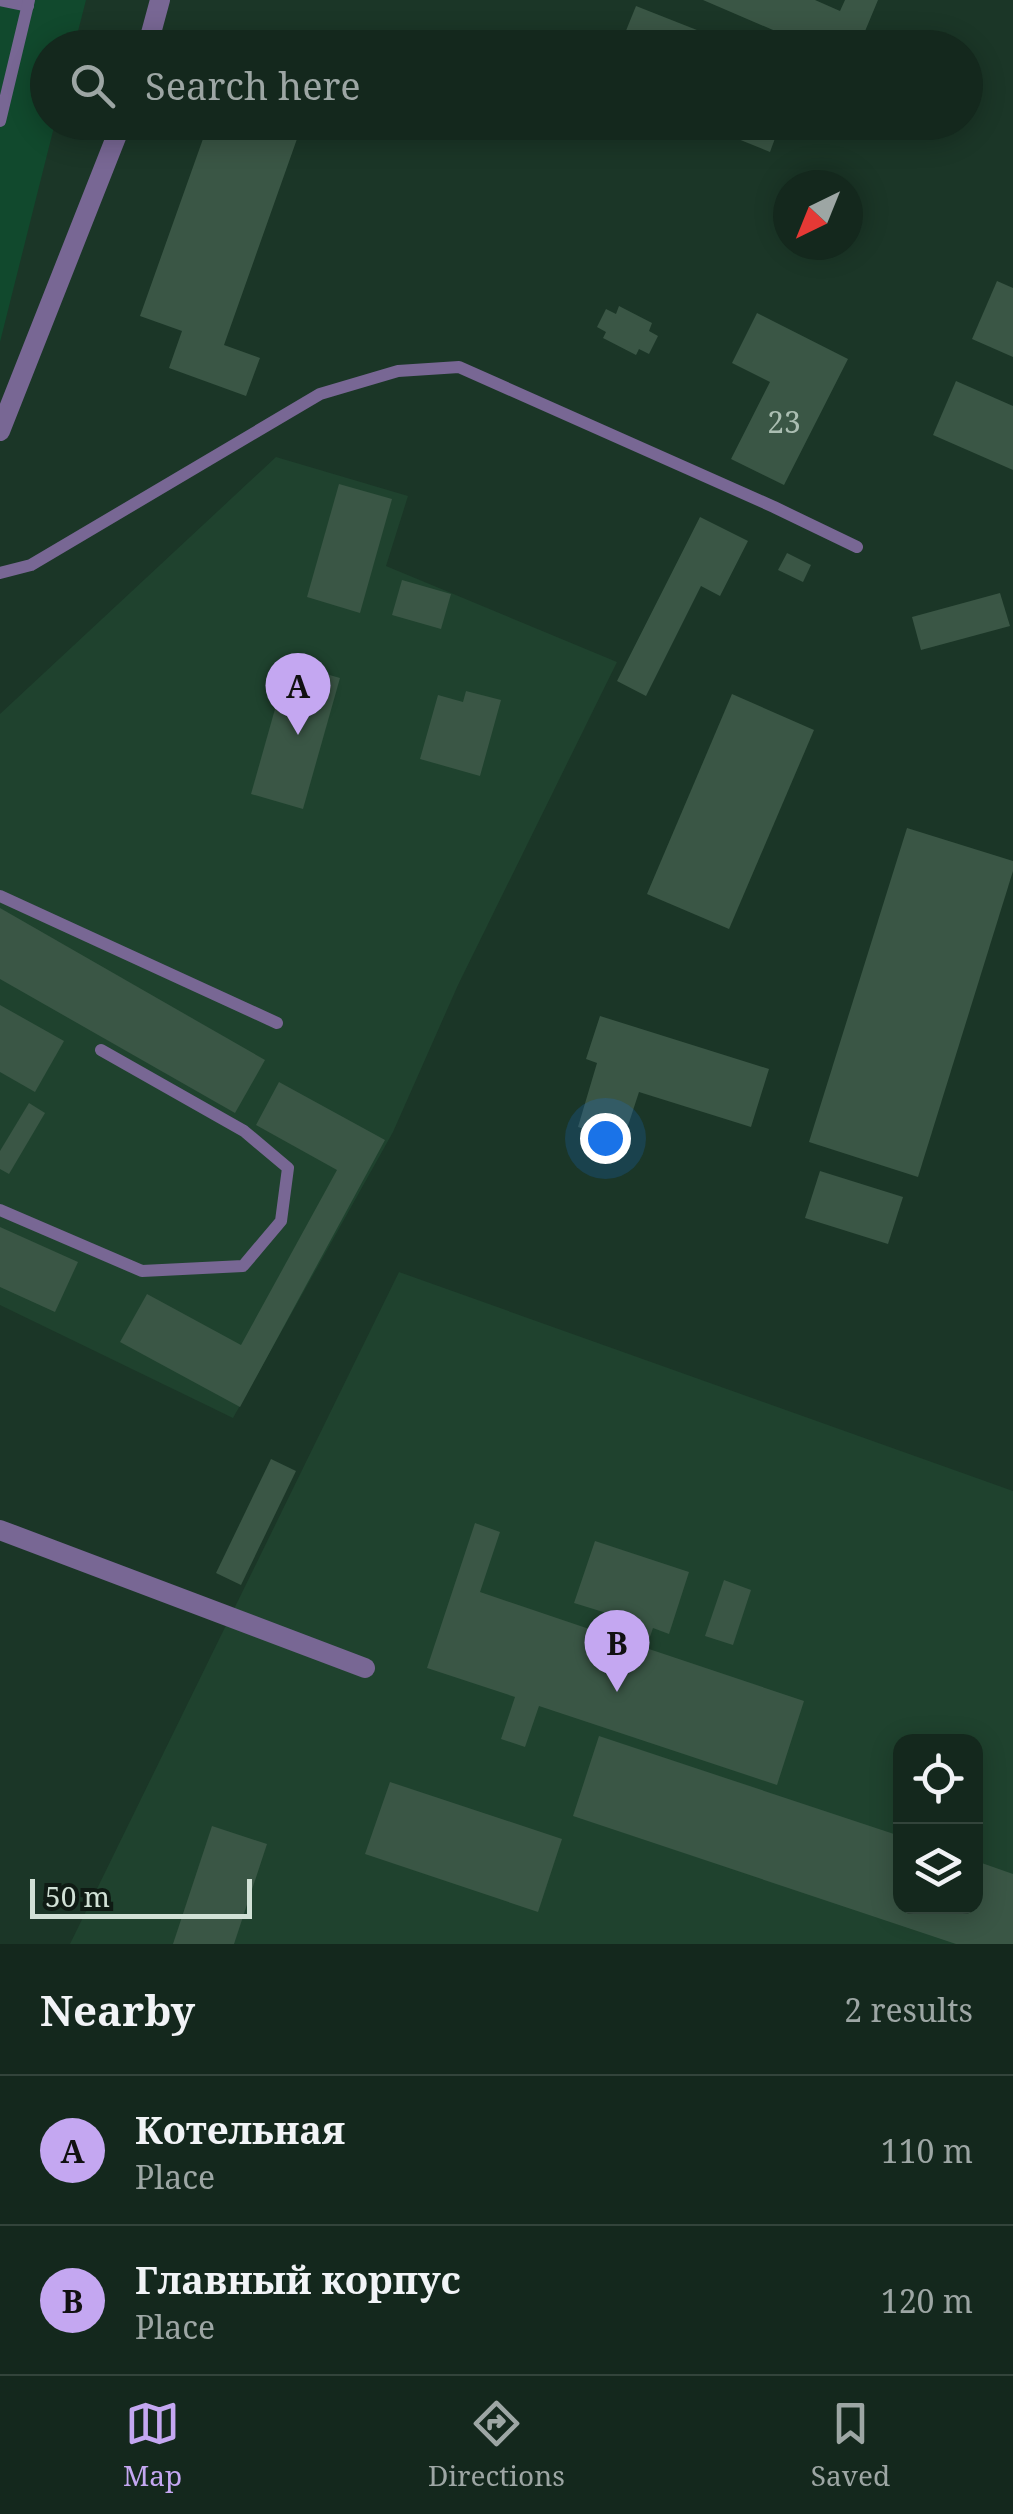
<!DOCTYPE html>
<meta charset="utf-8">
<style>
:root{--surface:#14281d;--page:#21342a;--text:#f1f3f6;--muted:#9da6a4;--line:#33443b;--accent:#c4a7f1}
body{margin:0;font-family:"Noto Serif",serif;background:var(--page);color:var(--text)}
.controls{position:absolute;right:30px;bottom:30px;display:grid;overflow:hidden;border-radius:20px;box-shadow:0 5px 25px #0003}
.controls button{width:90px;height:90px;display:grid;place-items:center;padding:0;border:0;border-bottom:2px solid var(--line);background:var(--surface);color:var(--text);font:50px sans-serif}
.compass{position:absolute;left:773px;top:170px;width:90px;height:90px;border-radius:50%;background:var(--surface);box-shadow:0 5px 25px #0003;rotate:223deg}
.scale{position:absolute;left:30px;bottom:25px;width:222px;box-sizing:border-box;padding-left:10px;border:5px solid #d1e1d6;border-top:0;font-size:28px;line-height:35px;white-space:nowrap;color:#d1e1d6;-webkit-text-stroke:8px #0f1b14;paint-order:stroke}
.you{position:absolute;left:605px;top:1138px;width:35px;height:35px;margin:-25px;border:8px solid #fff;border-radius:50%;background:#1a73e8;box-shadow:0 0 0 15px #1a73e833}
.badge{display:grid;place-items:center;width:65px;height:65px;border-radius:50%;background:var(--accent);color:#111;font-size:32px;font-weight:700}
.pin{position:absolute;translate:-50% -82px;filter:drop-shadow(0 2px 5px #0008)}
.pin::after{content:'';position:absolute;top:52px;width:35px;height:30px;background:inherit;clip-path:polygon(0 0,100% 0,50% 100%)}
.list{margin:0;padding:0;list-style:none}
h2{display:flex;justify-content:space-between;align-items:center;height:130px;margin:0;padding:0 40px;font-size:42px}
h2 small{font-size:32px;font-weight:400;color:var(--muted)}
.list li{display:grid;grid-template-columns:65px 1fr auto;gap:30px;align-items:center;box-sizing:border-box;height:150px;padding:0 40px;border-top:2px solid var(--line)}
.list b{display:block;font-size:38px;white-space:nowrap}
.list p{margin:0;font-size:32px;white-space:nowrap;color:var(--muted)}
.list em{font-size:32px;font-style:normal;color:var(--muted)}
.icon{flex:none;width:55px;height:55px;fill:none;stroke:currentColor;stroke-width:2;stroke-linecap:round;stroke-linejoin:round}
.map{position:relative;flex:none;width:1013px;height:1944px;overflow:hidden}
.search{position:absolute;background:var(--surface);box-shadow:0 5px 25px #0003;left:30px;right:30px;top:30px;height:110px;display:flex;align-items:center;gap:25px;box-sizing:border-box;padding:0 35px;border-radius:55px;color:var(--muted);font-size:38px}
.sheet{height:430px;background:var(--surface)}
nav{display:flex;justify-content:space-around;align-items:center;box-sizing:border-box;height:140px;border-top:2px solid var(--line);background:var(--surface);font-size:28px;color:var(--muted)}
nav a{display:grid;justify-items:center;gap:5px}
nav .on{color:var(--accent)}
.map>svg:first-child{display:block}
.built{fill:#1f422e;fill-rule:evenodd}
.green{fill:#11492d}
.building{fill:#3a5645}
.lines{fill:none;stroke-linecap:round;stroke-linejoin:round}
.service{stroke:#786794;stroke-width:12}
.minor{stroke:#786794;stroke-width:20}
.labels{text-anchor:middle;dominant-baseline:central;stroke-width:10;stroke-linejoin:round;paint-order:stroke}
.number-label{font-size:30px;fill:#abbeb2}
</style>
<div class="map">
<svg width="1013" height="1944" viewBox="0 0 1013 1944">
<rect width="100%" height="100%" fill="#1b3627"/>
<!-- built -->
<g class="built">
<polygon points="276,457 408,496 386,566 617,662 458,985 393,1132 233,1418 0,1305 0,714"/>
<path d="M399 1272 1013 1491V1944H70ZM900 1742H976V1906H900Z"/>
</g>
<!-- green -->
<polygon class="green" points="0,0 86,0 74,47 48,48 48,122 55,123 0,342"/>
<!-- building -->
<g class="building">
<polygon points="703,0 815,0 840,11 845,0 878,0 858,48 815,48"/>
<polygon points="636,6 740,47 740,48 619,48"/>
<polygon points="209,122 303,122 224,345 260,358 246,396 169,368 182,331 140,316"/>
<polygon points="696,122 781,122 770,152"/>
<polygon points="997,281 1013,288 1013,357 972,339"/>
<polygon points="619,306 652,323 649,331 658,336 649,354 639,349 636,355 603,338 606,332 597,327 606,309 616,314"/>
<polygon points="757,313 848,359 784,485 731,459 770,382 732,363"/>
<polygon points="956,381 1013,406 1013,470 933,435"/>
<polygon points="339,484 392,499 360,613 307,597"/>
<polygon points="700,517 748,541 720,596 701,586 646,696 617,681"/>
<polygon points="787,553 811,565 803,582 778,570"/>
<polygon points="402,580 451,594 441,629 392,615"/>
<polygon points="1000,593 1010,626 921,650 912,617"/>
<polygon points="288,663 340,678 303,809 251,794"/>
<polygon points="466,691 501,700 480,776 420,759 438,695 463,702"/>
<polygon points="732,694 814,730 729,929 647,894"/>
<polygon points="907,828 1013,861 1013,871 918,1177 809,1142"/>
<polygon points="0,908 265,1060 235,1113 0,979"/>
<polygon points="0,1005 64,1041 35,1092 0,1072"/>
<polygon points="600,1016 769,1069 751,1127 639,1092 623,1141 578,1127 597,1063 586,1059"/>
<polygon points="279,1082 385,1140 240,1407 120,1342 147,1294 241,1345 337,1170 256,1125"/>
<polygon points="29,1103 45,1113 9,1174 0,1169 0,1151"/>
<polygon points="820,1171 903,1197 888,1244 805,1218"/>
<polygon points="0,1227 78,1262 55,1312 0,1287"/>
<polygon points="271,1459 296,1471 241,1585 216,1573"/>
<polygon points="475,1523 500,1532 480,1592 607,1635 613,1615 574,1603 595,1541 689,1572 669,1634 653,1628 646,1648 804,1701 777,1785 539,1706 525,1747 501,1739 515,1697 427,1668"/>
<polygon points="724,1580 751,1590 733,1645 705,1636"/>
<polygon points="599,1736 900,1836 900,1906 976,1906 976,1861 1013,1874 1013,1944 956,1944 573,1816"/>
<polygon points="390,1782 562,1839 538,1912 365,1854"/>
<polygon points="212,1826 267,1844 234,1944 173,1944"/>
</g>
<g class="lines">
<!-- service -->
<g class="service">
<polyline points="0,0 28,6"/>
<polyline points="0,121 29,0"/>
<polyline points="0,573 31,565 320,394 398,371 459,367 774,507 857,547"/>
<polyline points="0,896 277,1023"/>
<polyline points="0,1210 142,1271 243,1266 281,1221 288,1168 244,1131 101,1050"/>
</g>
<!-- minor -->
<g class="minor">
<polyline points="147,48 160,0"/>
<polyline points="0,431 122,122"/>
<polyline points="0,1530 365,1668"/>
</g>
</g>
<g class="labels">
<!-- number labels -->
<g class="number-label">
<text x="784" y="421">23</text>
</g>
</g>
</svg>
<div class="controls">
<button><svg class="icon" aria-label="locate" viewBox="0 0 24 24"><circle cx="12" cy="12" r="6"/><path d="M12 2v4M12 18v4M2 12h4M18 12h4"/></svg></button>
<button><svg class="icon" aria-label="layers" viewBox="0 0 24 24"><path d="M12 4l9 5-9 5-9-5zM3 14l9 5 9-5"/></svg></button>
</div>
<svg class="compass" viewBox="-18 -18 36 36"><path d="M0-13l5 13h-10z" fill="#e53935"/><path d="M0 13l5-13h-10z" fill="#9da6a4"/></svg>
<div class="scale">50 m</div>
<div class="you"></div>
<div class="pin badge" style="left:298px;top:735px">A</div>
<div class="pin badge" style="left:617px;top:1692px">B</div>
<div class="search"><svg class="icon" aria-label="search" viewBox="0 0 24 24"><circle cx="10" cy="10" r="6"/><path d="M15 15l6 6"/></svg>Search here</div>
</div>
<section class="sheet">
<h2>Nearby<small>2 results</small></h2>
<ul class="list">
<li><span class="badge">A</span><div><b>Котельная</b><p>Place</p></div><em>110 m</em></li>
<li><span class="badge">B</span><div><b>Главный корпус</b><p>Place</p></div><em>120 m</em></li>
</ul>
</section>
<nav>
<a class="on"><svg class="icon" aria-label="map" viewBox="0 0 24 24"><path d="M3 6l6-2 6 2 6-2v14l-6 2-6-2-6 2zM9 4v14M15 6v14"/></svg>Map</a>
<a><svg class="icon" aria-label="directions" viewBox="0 0 24 24"><path d="M12 3l9 9-9 9-9-9zM9 14v-3h6M13 9l2 2-2 2"/></svg>Directions</a>
<a><svg class="icon" aria-label="saved" viewBox="0 0 24 24"><path d="M7 4h10v16l-5-4-5 4z"/></svg>Saved</a>
</nav>
